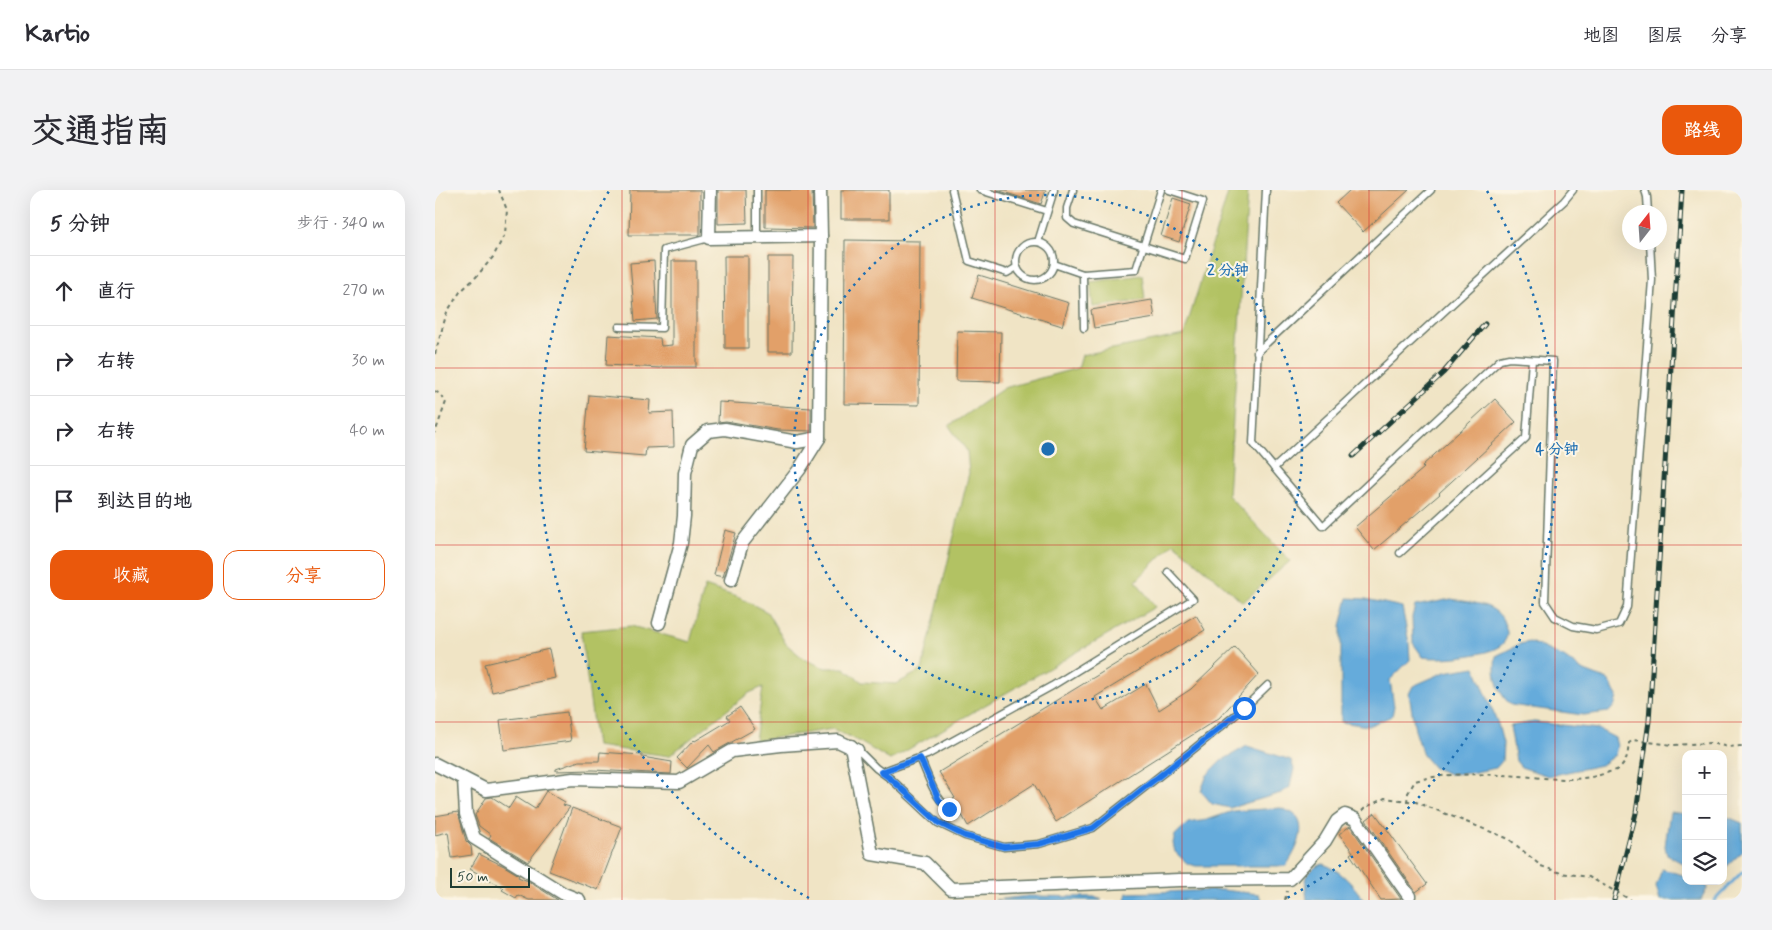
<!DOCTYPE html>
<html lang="zh">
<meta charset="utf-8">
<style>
:root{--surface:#fff;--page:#f2f2f3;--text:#2b2b33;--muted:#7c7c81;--line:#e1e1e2;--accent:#ea580c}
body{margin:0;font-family:Mynerve,"LXGW WenKai TC",sans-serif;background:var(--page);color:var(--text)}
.controls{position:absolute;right:15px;bottom:15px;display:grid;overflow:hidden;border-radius:10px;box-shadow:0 5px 20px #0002}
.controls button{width:45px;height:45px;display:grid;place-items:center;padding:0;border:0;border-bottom:1px solid var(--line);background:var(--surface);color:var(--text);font:25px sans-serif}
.compass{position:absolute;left:1187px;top:15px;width:45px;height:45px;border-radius:50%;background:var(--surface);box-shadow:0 5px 20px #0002;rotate:17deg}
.scale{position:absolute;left:15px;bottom:12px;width:80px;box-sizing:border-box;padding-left:5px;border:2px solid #1f3d34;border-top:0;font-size:14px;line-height:18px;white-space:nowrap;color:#1f3d34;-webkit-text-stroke:4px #fcf5e5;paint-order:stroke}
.stop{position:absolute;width:15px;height:15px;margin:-11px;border:4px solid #1a73e8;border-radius:50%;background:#fff}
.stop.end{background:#1a73e8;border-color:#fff;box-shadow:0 1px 5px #0008}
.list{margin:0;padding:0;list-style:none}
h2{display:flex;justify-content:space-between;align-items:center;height:65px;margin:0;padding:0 20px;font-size:21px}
h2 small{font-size:16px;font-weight:400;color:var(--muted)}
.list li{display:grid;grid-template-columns:32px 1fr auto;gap:15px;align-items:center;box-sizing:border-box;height:70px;padding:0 20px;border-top:1px solid var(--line)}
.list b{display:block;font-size:19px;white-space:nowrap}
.list em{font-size:16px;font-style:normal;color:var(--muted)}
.actions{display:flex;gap:10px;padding:15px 20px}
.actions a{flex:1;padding:11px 0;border:1px solid var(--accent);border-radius:15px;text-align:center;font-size:18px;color:var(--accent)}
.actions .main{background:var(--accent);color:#fff}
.icon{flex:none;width:28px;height:28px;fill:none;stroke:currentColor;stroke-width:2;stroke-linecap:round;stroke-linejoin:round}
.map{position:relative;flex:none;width:1307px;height:710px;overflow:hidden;border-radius:15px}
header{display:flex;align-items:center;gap:30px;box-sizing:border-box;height:70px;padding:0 25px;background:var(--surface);border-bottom:1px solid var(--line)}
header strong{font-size:24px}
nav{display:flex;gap:28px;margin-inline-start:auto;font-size:18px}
.intro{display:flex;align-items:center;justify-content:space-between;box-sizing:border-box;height:120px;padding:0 30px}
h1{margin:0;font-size:35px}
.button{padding:12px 22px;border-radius:15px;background:var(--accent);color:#fff;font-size:18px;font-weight:700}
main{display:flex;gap:30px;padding:0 30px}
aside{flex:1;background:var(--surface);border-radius:15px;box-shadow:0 5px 20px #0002}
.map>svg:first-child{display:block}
.green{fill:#b2c264;stroke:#68804c}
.water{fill:#65abdb;stroke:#427488}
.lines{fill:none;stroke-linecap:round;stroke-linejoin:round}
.stream{stroke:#65abdb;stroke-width:3}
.building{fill:#e2a069}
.service-casing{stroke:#687767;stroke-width:9}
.minor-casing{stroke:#687767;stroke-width:15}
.path{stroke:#687767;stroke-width:2;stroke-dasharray:4 4;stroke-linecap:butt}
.service{stroke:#fff;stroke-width:6}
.minor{stroke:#fff;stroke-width:12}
.rail-casing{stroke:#1f3d34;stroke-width:5}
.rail{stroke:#fcf5e5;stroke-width:3;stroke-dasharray:9;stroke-linecap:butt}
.route{stroke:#1a73e8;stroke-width:6}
.grid{fill:none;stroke:#d62828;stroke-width:1;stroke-opacity:0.55}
.ring{fill:none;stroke:#1f6fb2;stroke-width:2.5;stroke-dasharray:2.5 5}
.centre{fill:#1f6fb2;stroke:#fcf5e5;stroke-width:2.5}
.ring-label{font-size:15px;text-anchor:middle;font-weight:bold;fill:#1f6fb2;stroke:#fcf5e5;stroke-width:4;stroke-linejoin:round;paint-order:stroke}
</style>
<header>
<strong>Kartio</strong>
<nav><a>地图</a><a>图层</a><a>分享</a></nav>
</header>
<div class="intro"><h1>交通指南</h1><a class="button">路线</a></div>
<main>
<aside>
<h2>5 分钟<small>步行 · 340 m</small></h2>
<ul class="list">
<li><svg class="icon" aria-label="ahead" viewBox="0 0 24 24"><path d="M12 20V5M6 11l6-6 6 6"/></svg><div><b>直行</b></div><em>270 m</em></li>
<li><svg class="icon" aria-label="right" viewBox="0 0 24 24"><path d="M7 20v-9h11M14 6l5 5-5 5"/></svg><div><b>右转</b></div><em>30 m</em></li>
<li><svg class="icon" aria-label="right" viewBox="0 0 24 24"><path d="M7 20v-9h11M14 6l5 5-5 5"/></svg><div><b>右转</b></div><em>40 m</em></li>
<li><svg class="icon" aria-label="arrive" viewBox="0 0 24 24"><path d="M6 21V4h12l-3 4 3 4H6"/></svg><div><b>到达目的地</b></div></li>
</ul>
<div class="actions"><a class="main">收藏</a><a>分享</a></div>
</aside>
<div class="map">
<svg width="1307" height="710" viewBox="0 0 1307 710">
<rect width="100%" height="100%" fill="#fcf5e5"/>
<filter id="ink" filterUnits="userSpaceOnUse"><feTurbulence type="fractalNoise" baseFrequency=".02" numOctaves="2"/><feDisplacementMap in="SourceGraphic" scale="10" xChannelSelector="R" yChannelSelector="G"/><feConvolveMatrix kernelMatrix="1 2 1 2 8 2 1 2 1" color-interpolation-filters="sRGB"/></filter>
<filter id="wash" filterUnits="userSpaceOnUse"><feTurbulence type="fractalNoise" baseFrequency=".0096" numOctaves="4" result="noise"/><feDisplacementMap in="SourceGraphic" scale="20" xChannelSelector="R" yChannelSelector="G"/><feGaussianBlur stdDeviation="1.12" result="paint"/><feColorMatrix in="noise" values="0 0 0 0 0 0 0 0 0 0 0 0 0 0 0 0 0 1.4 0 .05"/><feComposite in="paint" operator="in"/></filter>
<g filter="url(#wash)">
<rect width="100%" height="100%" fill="#f0e4c5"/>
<!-- green -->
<g class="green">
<polygon points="794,0 813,0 793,305 855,371 808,412 739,353 701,391 720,417 455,570 425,552 398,539 320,551 328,497 314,503 234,566 161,556 146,441 196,436 255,452 270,396 307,409 332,422 351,454 369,469 390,478 409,478 427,492 461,494 487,480 534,283 532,261 514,236 569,198 643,178 647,165 749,145"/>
<polygon points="707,85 710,110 658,117 655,92"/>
</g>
<!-- water -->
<g class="water">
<polygon points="913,408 931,409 967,417 974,453 975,470 955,490 959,516 957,526 933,536 906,532 906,436"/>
<path d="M1016 409C1027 411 1040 412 1051 416 1059 419 1067 425 1069 433 1072 440 1074 445 1069 452 1061 466 1003 470 988 467L978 453 977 427 980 416Z"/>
<path d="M1095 452 1129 467 1147 480 1173 490 1182 506 1180 515 1174 522 1148 525 1076 515C1062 503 1058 484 1061 466L1085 454Z"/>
<polygon points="1040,477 1063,534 1068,553 1067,571 1061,578 1035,583 1015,584 999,578 988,565 980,540 974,504 978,496 1010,482"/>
<polygon points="1099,532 1163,539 1180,548 1182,556 1180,565 1166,575 1113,586 1086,577 1081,571 1075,536"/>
<polygon points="812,556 856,570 859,579 855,597 846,603 795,618 777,614 766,601 772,585 786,571"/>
<path d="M846 618C850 620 857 622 860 625 874 639 859 664 851 676H761L753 674 740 662 738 653 740 645 753 633 772 630 798 621Z"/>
<polygon points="1235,622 1251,624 1251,675 1232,665 1230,656"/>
<polygon points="1288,627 1295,628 1307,633 1307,662 1288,680"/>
<path d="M888 674C906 680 918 695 929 710H872C870 692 868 681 888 674Z"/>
<polygon points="1227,679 1251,686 1251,691 1263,691 1273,697 1266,710 1225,710 1221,696"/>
<polygon points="787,700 824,704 826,710 690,710 692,703"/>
<polygon points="593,706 660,707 667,710 560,710"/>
</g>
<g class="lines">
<!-- stream -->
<polyline class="stream" points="1280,710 1307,682"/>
</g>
<g id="blocks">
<!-- building -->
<g class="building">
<polygon points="195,0 265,0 265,45 194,45"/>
<polygon points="283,0 311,0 312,33 283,34"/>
<polygon points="330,0 377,0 378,38 330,37"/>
<rect x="406" y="0" width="48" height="29"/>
<polygon points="562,0 611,0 606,14"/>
<polygon points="915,0 974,0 928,42 901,13"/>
<polygon points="738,8 756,14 744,52 726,46"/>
<polygon points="410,50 485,51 484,215 409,214"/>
<polygon points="289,66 313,66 313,158 290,158"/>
<polygon points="333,67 358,67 357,162 333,162"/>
<polygon points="219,71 222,129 200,131 195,73"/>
<polygon points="237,71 261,71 261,177 226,177 226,178 171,175 173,145 225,148 226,156 237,155"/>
<polygon points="544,85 634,113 627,136 537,108"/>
<polygon points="717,110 720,128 659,138 656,120"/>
<polygon points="522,141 566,142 565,192 521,191"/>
<polygon points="154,205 215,210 214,223 238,222 239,257 211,258 210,266 149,261"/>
<polygon points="1060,209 1081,232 1004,303 1005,304 939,360 920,337 989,278 987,276"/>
<polygon points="284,212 376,218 376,241 343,240 291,231 283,232"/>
<polygon points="290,340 301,343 288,387 279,385"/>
<polygon points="761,425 770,440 660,507 668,520 711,494 724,520 756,499 800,457 824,484 784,528 621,632 599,594 533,636 518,609 520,608 504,582"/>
<polygon points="114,459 120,488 57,502 50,474"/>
<polygon points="305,517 320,539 279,562 274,555 252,578 242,568 259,550 260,551 295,530 292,526"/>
<polygon points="132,522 136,551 69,560 65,530"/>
<polygon points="165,562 207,565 207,567 237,572 236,584 158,580 121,581 121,579 144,571 164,571"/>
<polygon points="111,601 130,612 128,615 135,617 93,672 54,648 56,645 44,636 40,625 51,608 57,607 74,618 81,607 100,619"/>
<polygon points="137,618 187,637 163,700 114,681"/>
<polygon points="23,622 31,651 36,656 37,665 17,668 13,642 0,645 0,626"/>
<polygon points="940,623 992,694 981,702 931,630"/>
<polygon points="915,636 966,709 946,710 915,664 918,662 904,644"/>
<polygon points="44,664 69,676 84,685 83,687 93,691 123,710 94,710 83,705 81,708 67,700 69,698 35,679"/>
</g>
</g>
</g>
<g filter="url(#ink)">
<use href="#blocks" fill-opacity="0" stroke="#687767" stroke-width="1"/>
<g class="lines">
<!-- service casing -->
<g class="service-casing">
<g id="service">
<polyline points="322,0 322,47"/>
<polyline points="517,0 534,71 572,83 582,77"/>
<polyline points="545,0 612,21"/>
<polyline points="638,0 632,18 632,28 639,34 750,69 768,11 734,0"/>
<polyline points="831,0 818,253 888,336 1065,170 1074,168 1118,171 1110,412 1120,427 1138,436 1161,440 1184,434 1192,417 1217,90 1215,52"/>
<polyline points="1210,0 1212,7 1213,22"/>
<polyline points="603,52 619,0"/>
<circle cx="600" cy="71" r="19"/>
<polyline points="619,74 648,84 701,80 726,0"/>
<polyline points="648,84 649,138"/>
<polyline points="184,137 227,138 229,60 274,48"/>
<polyline points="822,162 996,0"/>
<polyline points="839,278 1129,11 1138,0"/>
<polyline points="965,363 1091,248 1097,170"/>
<polyline points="425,562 441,578 456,589 503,633 530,646 569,657 604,654 658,638 755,562 809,518 833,495"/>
<path d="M485 568C494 587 500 613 520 622"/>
<polyline points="446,582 492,565 617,496 758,409 733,382"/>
</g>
</g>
<!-- minor casing -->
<g class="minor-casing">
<g id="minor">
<polyline points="275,0 274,48 386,46 385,0"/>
<polyline points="296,390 307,353 364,280 384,248 386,46"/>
<polyline points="224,433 246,353 249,326 250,283 257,255 273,241 290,239 362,252 384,248"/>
<polyline points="416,556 437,664 490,673 516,699 744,690 855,689 890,651 902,631 910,625 920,629 974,706"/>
<polyline points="0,574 51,600 138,589 244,592 297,561 346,555 403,551 422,560"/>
<polyline points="29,589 31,624 39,648 129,704 144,710"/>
</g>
</g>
<!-- path -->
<g class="path">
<polyline points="0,164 12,122 25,102 41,87 58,67 70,44 72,20 64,0"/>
<polyline points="0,201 5,204 11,212 0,243"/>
<path d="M972 612 973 603 980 591C1008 583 1039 584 1068 585 1103 586 1140 595 1174 582 1178 581 1183 580 1185 578 1192 572 1193 562 1194 553L1198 550 1237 555 1276 553 1293 557 1307 556"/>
<polyline points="927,621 931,617 950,608 981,612 1074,649 1106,676 1126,683 1154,687 1196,710"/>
<polyline points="850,710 852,701"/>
</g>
<!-- service -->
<use href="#service" class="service"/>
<!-- minor -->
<use href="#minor" class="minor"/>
<!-- rail casing -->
<g class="rail-casing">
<g id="rail">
<polyline points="918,266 1008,183 1050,134"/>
<polyline points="1179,710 1201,623 1214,531 1247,0"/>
</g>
</g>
<!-- rail -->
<use href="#rail" class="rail"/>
</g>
</g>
<g class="lines" filter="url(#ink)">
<!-- route -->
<polyline class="route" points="514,619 504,610 485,568 446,582 456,589 504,633 530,646 569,657 604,654 658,638 755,562 809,518"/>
</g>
<!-- grid -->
<path class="grid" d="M187 0V710M373 0V710M560 0V710M747 0V710M934 0V710M1120 0V710M0 178H1307M0 355H1307M0 532H1307"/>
<!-- distance rings -->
<g class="ring">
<circle cx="613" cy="259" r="254"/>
<path d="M374 708A509 509 0 0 1 174 1M1052 1A509 509 0 0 1 852 708"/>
</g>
<circle cx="613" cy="259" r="8" class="centre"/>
<g class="ring-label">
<text x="793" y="85">2 分钟</text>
<text x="1122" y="264">4 分钟</text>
</g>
</svg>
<div class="controls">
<button>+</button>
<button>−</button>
<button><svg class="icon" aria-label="layers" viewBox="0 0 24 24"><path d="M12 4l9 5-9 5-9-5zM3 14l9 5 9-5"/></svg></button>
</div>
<svg class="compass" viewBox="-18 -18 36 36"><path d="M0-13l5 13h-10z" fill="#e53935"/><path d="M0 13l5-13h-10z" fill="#7c7c81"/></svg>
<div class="scale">50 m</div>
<div class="stop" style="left:809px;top:518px"></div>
<div class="stop end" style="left:514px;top:619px"></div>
</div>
</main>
